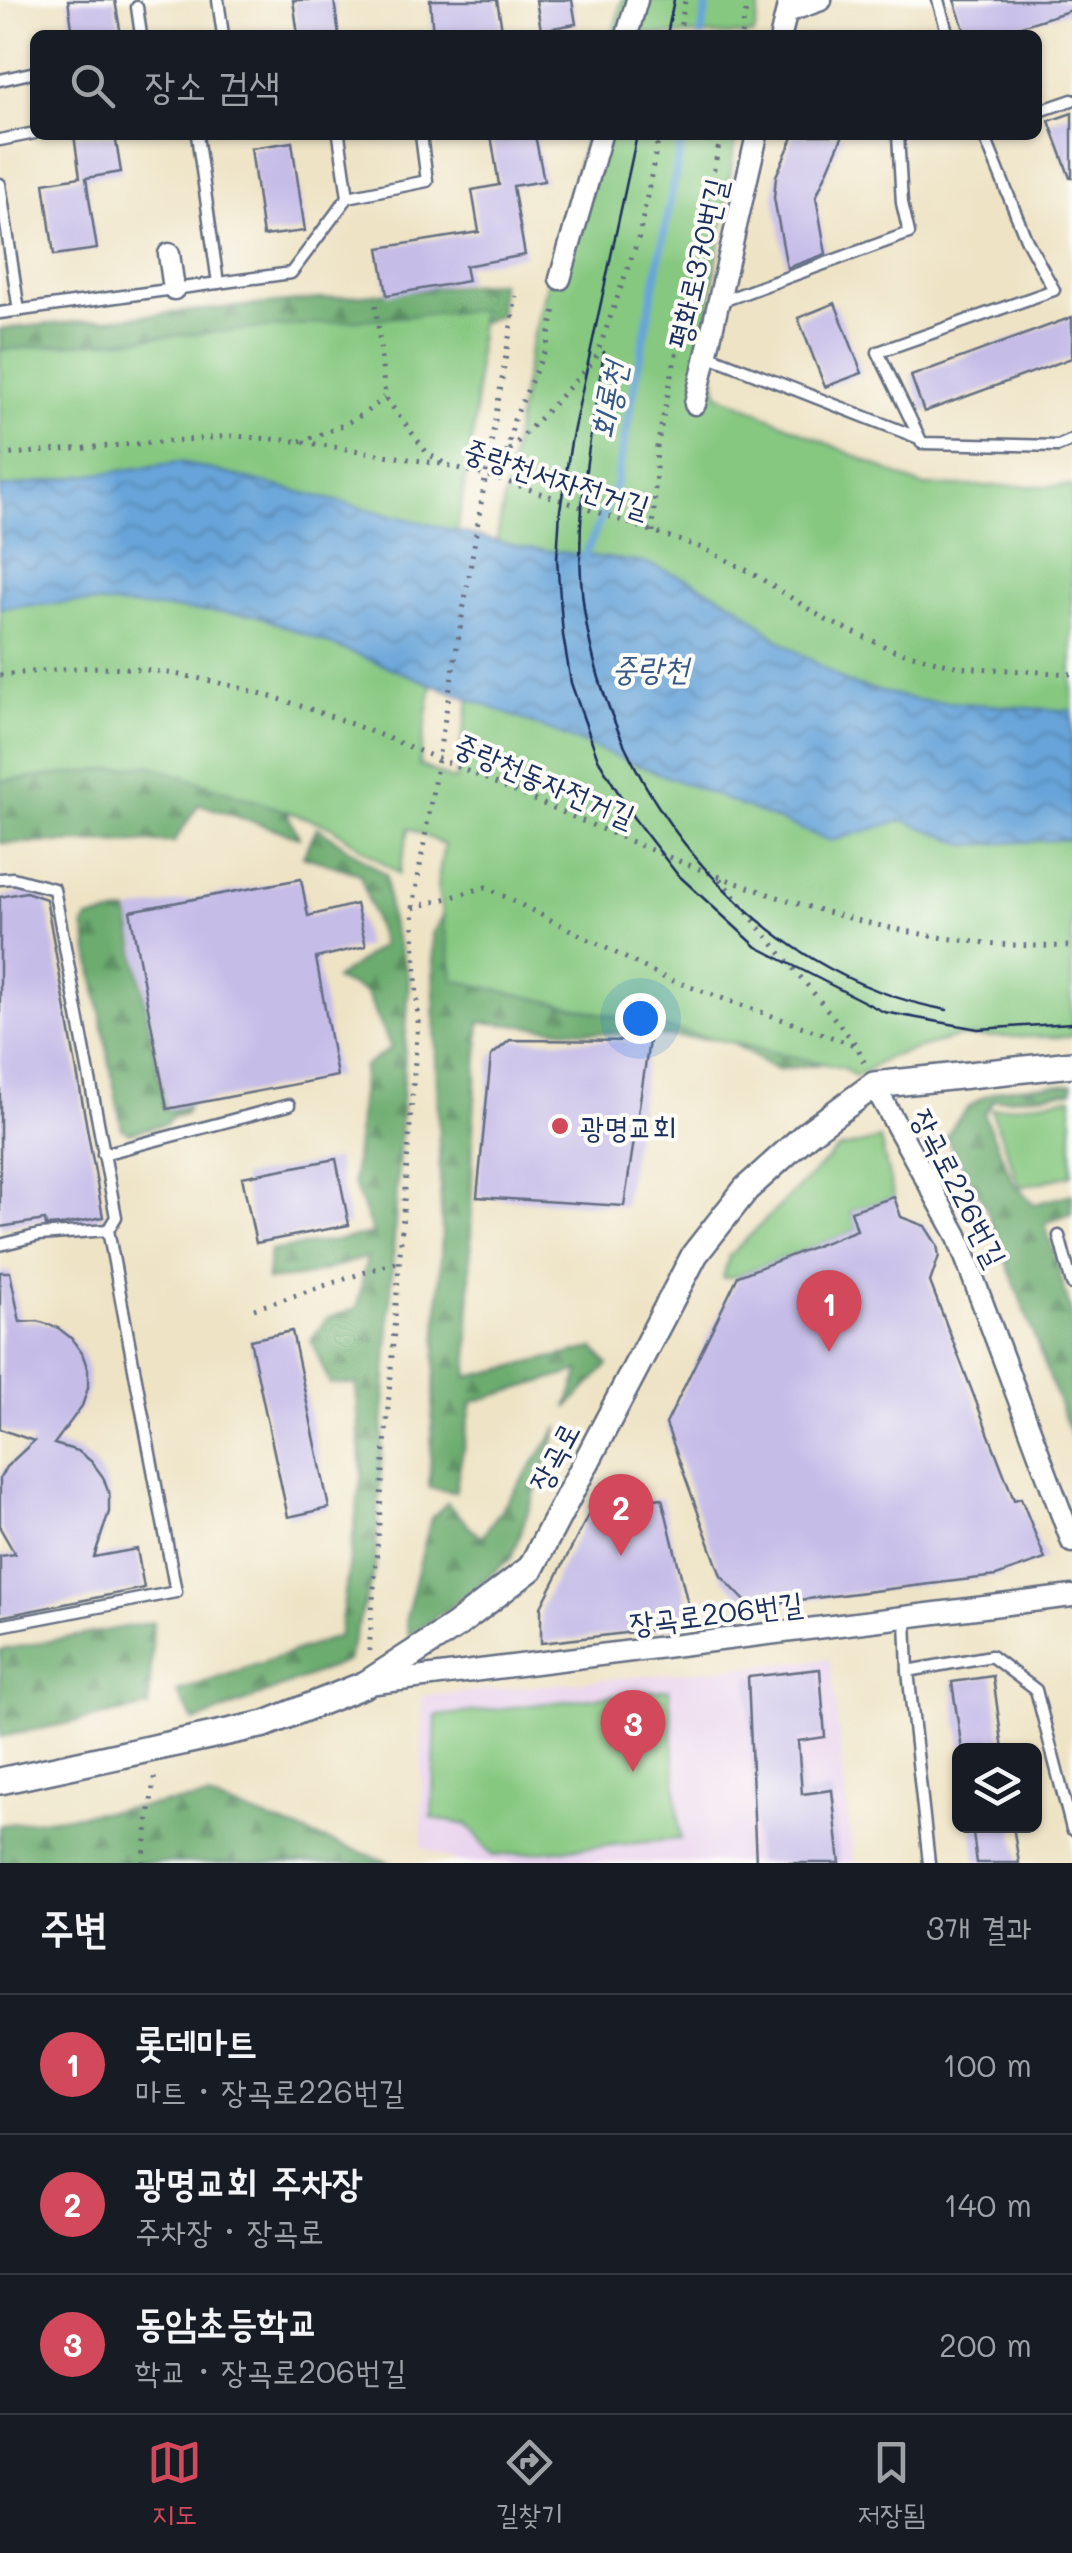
<!DOCTYPE html>
<html lang="ko">
<meta charset="utf-8">
<style>
:root{--surface:#171b24;--page:#20242c;--text:#f1f3f6;--muted:#9ea1a6;--line:#363941;--accent:#d1495b}
body{margin:0;font-family:Mali,"Poor Story",sans-serif;background:var(--page);color:var(--text)}
.controls{position:absolute;right:30px;bottom:30px;display:grid;overflow:hidden;border-radius:15px;box-shadow:0 2px 8px #0004}
.controls button{width:90px;height:90px;display:grid;place-items:center;padding:0;border:0;border-bottom:2px solid var(--line);background:var(--surface);color:var(--text);font:50px sans-serif}
.you{position:absolute;left:640px;top:1018px;width:35px;height:35px;margin:-25px;border:8px solid #fff;border-radius:50%;background:#1a73e8;box-shadow:0 0 0 15px #1a73e833}
.badge{display:grid;place-items:center;width:65px;height:65px;border-radius:50%;background:var(--accent);color:#fff;font-size:32px;font-weight:700}
.pin{position:absolute;translate:-50% -82px;filter:drop-shadow(0 2px 5px #0008)}
.pin::after{content:'';position:absolute;top:52px;width:35px;height:30px;background:inherit;clip-path:polygon(0 0,100% 0,50% 100%)}
.list{margin:0;padding:0;list-style:none}
h2{display:flex;justify-content:space-between;align-items:center;height:130px;margin:0;padding:0 40px;font-size:42px}
h2 small{font-size:32px;font-weight:400;color:var(--muted)}
.list li{display:grid;grid-template-columns:65px 1fr auto;gap:30px;align-items:center;box-sizing:border-box;height:140px;padding:0 40px;border-top:2px solid var(--line)}
.list b{display:block;font-size:38px;white-space:nowrap}
.list p{margin:0;font-size:32px;white-space:nowrap;color:var(--muted)}
.list em{font-size:32px;font-style:normal;color:var(--muted)}
.icon{flex:none;width:55px;height:55px;fill:none;stroke:currentColor;stroke-width:2;stroke-linecap:round;stroke-linejoin:round}
.map{position:relative;flex:none;width:1072px;height:1863px;overflow:hidden}
.search{position:absolute;background:var(--surface);box-shadow:0 2px 8px #0004;left:30px;right:30px;top:30px;height:110px;display:flex;align-items:center;gap:25px;box-sizing:border-box;padding:0 35px;border-radius:15px;color:var(--muted);font-size:38px}
.sheet{height:550px;background:var(--surface)}
nav{display:flex;justify-content:space-around;align-items:center;box-sizing:border-box;height:140px;border-top:2px solid var(--line);background:var(--surface);font-size:28px;color:var(--muted)}
nav a{display:grid;justify-items:center;gap:5px}
nav .on{color:var(--accent)}
.map>svg:first-child{display:block}
.built{fill:#e9d2ee}
.forest{fill:url(#forest-firs);stroke:#446e66;stroke-width:2.5}
.park{fill:#86c880;stroke:#507c6f;stroke-width:2.5}
.water{fill:url(#water-waves);stroke:#426a9c;stroke-width:2.5}
.lines{fill:none;stroke-linecap:round;stroke-linejoin:round}
.stream{stroke:#68a4d9;stroke-width:8}
.building{fill:#c5bce8}
.service-casing{stroke:#656e82;stroke-width:15}
.minor-casing{stroke:#656e82;stroke-width:25}
.tertiary-casing{stroke:#656e82;stroke-width:30}
.path{stroke:#656e82;stroke-width:5;stroke-dasharray:2.5 8;stroke-linecap:butt}
.service{stroke:#fff;stroke-width:10}
.minor{stroke:#fff;stroke-width:20}
.tertiary{stroke:#fff;stroke-width:25}
.tram{stroke:#1b2f5e;stroke-width:2.5}
.path-bridge{stroke:#656e82;stroke-width:5;stroke-dasharray:2.5 8;stroke-linecap:butt}
.poi-dot{fill:#d1495b;stroke:#fdfcf7;stroke-width:4}
.labels{text-anchor:middle;dominant-baseline:central;stroke-width:8;stroke-linejoin:round;paint-order:stroke}
.street-label{font-size:30px;fill:#1b2f5e;stroke:#fdfcf7}
.poi-label{font-size:30px;fill:#1b2f5e;stroke:#fdfcf7;text-anchor:start}
.water-label{font-size:32px;font-style:italic;fill:#365889;stroke:#fdfcf7}
</style>
<div class="map">
<svg width="1072" height="1863" viewBox="0 0 1072 1863">
<defs>
<pattern id="forest-firs" width="22" height="20" patternUnits="userSpaceOnUse" patternTransform="scale(2.5)"><rect width="22" height="20" fill="#6cac6e"/><path d="M5 1l3.5 6h-7zM16 11l3.5 6h-7z" fill="#588c5e"/></pattern>
<pattern id="water-waves" width="16" height="10" patternUnits="userSpaceOnUse" patternTransform="scale(2.5)"><rect width="16" height="10" fill="#68a4d9"/><path d="M0 5q4-4 8 0t8 0" fill="none" stroke="#5586b3"/></pattern>
</defs>
<rect width="100%" height="100%" fill="#fdfcf7"/>
<filter id="ink" filterUnits="userSpaceOnUse"><feTurbulence type="fractalNoise" baseFrequency=".01" numOctaves="2"/><feDisplacementMap in="SourceGraphic" scale="20" xChannelSelector="R" yChannelSelector="G"/><feConvolveMatrix kernelMatrix="1 2 1 2 8 2 1 2 1" color-interpolation-filters="sRGB"/></filter>
<filter id="wash" filterUnits="userSpaceOnUse"><feTurbulence type="fractalNoise" baseFrequency=".0048" numOctaves="4" result="noise"/><feDisplacementMap in="SourceGraphic" scale="40" xChannelSelector="R" yChannelSelector="G"/><feGaussianBlur stdDeviation="2.25" result="paint"/><feColorMatrix in="noise" values="0 0 0 0 0 0 0 0 0 0 0 0 0 0 0 0 0 1.4 0 .05"/><feComposite in="paint" operator="in"/></filter>
<g filter="url(#wash)">
<rect width="100%" height="100%" fill="#eee3c5"/>
<!-- built -->
<polygon class="built" points="830,1659 854,1863 460,1863 422,1847 422,1696"/>
<!-- forest -->
<g class="forest">
<polygon points="500,282 500,315 461,330 0,367 0,329"/>
<polygon points="0,698 282,803 299,837 199,804 174,842 0,843"/>
<polygon points="317,827 386,875 390,918 409,979 375,1569 347,1661 195,1722 177,1692 339,1636 362,1473 356,1384 330,1384 311,1340 326,1319 357,1308 367,1257 306,1276 267,1280 270,1251 373,1234 353,1182 364,1067 391,1048 366,992 335,979 382,945 360,874 303,856"/>
<polygon points="448,906 834,1062 776,1070 728,1040 603,1033 480,1022 473,1129 468,1377 594,1348 608,1365 567,1408 580,1371 472,1402 455,1492 429,1488 442,1236 432,934"/>
<polygon points="128,912 165,1110 188,1107 184,1114 172,1117 166,1124 129,1133 122,1129 84,925 88,919"/>
<path d="M1072 1084V1091L993 1100 984 1115 1015 1185 1034 1204 1072 1194V1214L1045 1223 1072 1316V1438L986 1207 946 1138C976 1081 1015 1087 1072 1084Z"/>
<polygon points="559,1427 511,1558 449,1608 409,1636 406,1618 431,1518 447,1503 481,1538"/>
<polygon points="153,1622 149,1707 0,1737 0,1650"/>
<polygon points="208,1798 391,1863 0,1863 0,1825"/>
</g>
<!-- park -->
<g class="park">
<polygon points="622,0 761,0 754,35 613,35"/>
<polygon points="586,135 736,135 706,331 718,394 922,486 1072,486 1072,1037 957,1037 889,1057 856,1077 843,1068 454,980 437,886 444,845 409,828 399,874 330,826 149,765 0,781 0,350 480,310 475,419 419,765 455,781 530,349"/>
<polygon points="1072,1097 1072,1175 1020,1187 991,1109"/>
<polygon points="880,1139 894,1197 851,1211 857,1230 738,1276 723,1278 729,1256 838,1149"/>
<polygon points="669,1689 680,1839 493,1856 468,1825 432,1818 436,1716"/>
</g>
<!-- water -->
<polygon class="water" points="180,462 520,547 645,563 690,580 738,605 780,641 850,684 916,700 1072,711 1072,839 968,845 903,820 831,841 256,615 77,602 0,608 0,488"/>
<g class="lines">
<!-- stream -->
<g class="stream">
<polyline points="701,35 708,0"/>
<polyline points="582,562 616,484 683,135"/>
</g>
</g>
<g id="blocks">
<!-- building -->
<g class="building">
<polygon points="68,0 115,0 121,35 73,35"/>
<polygon points="293,0 334,0 339,35 298,35"/>
<polygon points="430,0 497,0 503,35 433,35"/>
<polygon points="536,0 572,0 576,24 541,30"/>
<polygon points="954,0 1072,0 1072,10 992,35 966,35"/>
<polygon points="1072,113 1072,178 1070,178 1049,121"/>
<polygon points="74,135 115,135 121,172 86,178 97,249 54,255 44,183 80,177"/>
<polygon points="491,135 535,135 544,181 513,186 525,255 465,266 468,281 387,295 379,248 479,232 472,190 499,185"/>
<polygon points="794,135 843,135 816,197 826,254 787,268 774,198 776,176"/>
<polygon points="292,142 305,231 263,236 251,148"/>
<polygon points="835,303 862,373 825,387 798,318"/>
<polygon points="1072,317 1072,358 924,412 911,376"/>
<polygon points="301,879 308,916 356,904 366,946 316,958 337,1076 167,1109 130,911"/>
<polygon points="26,892 46,899 103,1217 62,1225 46,1226 45,1220 0,1227 0,897"/>
<polygon points="510,1040 649,1041 624,1206 477,1197 491,1056"/>
<polygon points="336,1159 349,1225 256,1243 242,1177"/>
<polygon points="894,1197 901,1217 925,1226 937,1245 939,1256 930,1282 1014,1500 1021,1498 1045,1559 996,1576 750,1606 721,1576 666,1424 738,1276 857,1230 851,1211"/>
<polygon points="0,1272 10,1272 20,1322 38,1321 57,1327 71,1338 82,1353 88,1370 88,1388 82,1406 54,1444 78,1451 92,1462 103,1477 109,1494 109,1512 94,1557 137,1549 144,1588 0,1617 0,1556 15,1554 0,1528 0,1478 6,1467 34,1441 0,1429"/>
<polygon points="292,1331 329,1508 288,1517 250,1340"/>
<polygon points="662,1498 693,1625 541,1643 541,1607 593,1506"/>
<polygon points="820,1669 825,1737 798,1741 802,1794 832,1790 840,1863 756,1863 748,1677"/>
<polygon points="993,1676 1003,1750 962,1750 952,1682"/>
<polygon points="972,1826 1013,1826 1019,1863 977,1863"/>
</g>
</g>
</g>
<g filter="url(#ink)">
<use href="#blocks" fill-opacity="0" stroke="#656e82" stroke-width="2.5"/>
<g class="lines">
<!-- service casing -->
<g class="service-casing">
<g id="service">
<polyline points="218,0 223,35"/>
<polyline points="938,0 948,35"/>
<polyline points="137,7 141,35"/>
<polyline points="0,80 35,72"/>
<polyline points="1037,112 1072,100"/>
<polyline points="197,135 218,283"/>
<polyline points="339,135 348,197"/>
<polyline points="984,135 1026,239 1054,290 878,352 922,443 1058,446 1072,440"/>
<polyline points="0,140 35,133"/>
<polyline points="0,184 19,311"/>
<polyline points="717,303 909,233 902,203 898,135"/>
<polyline points="0,313 291,273 348,197 427,181 421,135"/>
<polyline points="707,355 919,438"/>
<polyline points="0,879 13,878 54,889 116,1217 108,1230"/>
<polyline points="103,1154 289,1105"/>
<polyline points="1059,1236 1072,1284"/>
<polyline points="0,1245 39,1235 108,1230 176,1592 0,1626"/>
<polyline points="906,1619 908,1671"/>
<polyline points="929,1863 908,1671 991,1656 1036,1690 1072,1829"/>
</g>
</g>
<!-- minor casing -->
<g class="minor-casing">
<g id="minor">
<polyline points="787,12 821,0"/>
<polyline points="627,35 637,0"/>
<polyline points="781,35 789,2"/>
<polyline points="169,254 174,289"/>
<polyline points="560,279 601,135"/>
<polyline points="695,404 757,135"/>
<polyline points="874,1085 957,1235 1072,1542"/>
<polyline points="368,1684 1072,1596"/>
</g>
</g>
<!-- tertiary casing -->
<g class="tertiary-casing">
<polyline id="tertiary" points="0,1781 265,1724 366,1684 455,1626 531,1568 695,1254 746,1189 807,1134 874,1085 1072,1064"/>
</g>
<!-- path -->
<g class="path">
<polyline points="679,35 685,0"/>
<polyline points="741,35 748,0"/>
<polyline points="376,305 385,397 428,454 444,463"/>
<path d="M300 441C331 432 361 419 385 397"/>
<polyline points="507,452 514,420 547,346 556,304"/>
<polyline points="0,455 233,436 297,441 447,465 496,478 705,549 752,573 826,620 893,650 960,667 1072,674"/>
<polyline points="496,478 506,454 595,360 639,237 659,135"/>
<polyline points="653,532 657,447 721,135"/>
<path d="M0 675C44 671 92 664 136 669 246 680 345 720 446 762 645 846 850 952 1072 946"/>
<polyline points="720,879 857,1046 864,1062"/>
<polyline points="254,1309 399,1261"/>
<polyline points="369,1651 418,1022 413,908 486,887 665,978 857,1046"/>
<polyline points="143,1863 155,1772"/>
</g>
<!-- service -->
<use href="#service" class="service"/>
<!-- minor -->
<use href="#minor" class="minor"/>
<!-- tertiary -->
<use href="#tertiary" class="tertiary"/>
<!-- tram -->
<g class="tram">
<polyline points="667,35 674,0"/>
<polyline points="637,135 571,442 560,510 557,559 563,635 571,683 598,759 633,817 677,874 757,947 884,1012 978,1029 1072,1023"/>
<path d="M604 352C591 436 572 523 584 609 610 796 756 976 947 1010"/>
</g>
<!-- path-bridge -->
<polyline class="path-bridge" points="413,908 516,296"/>
</g>
</g>
<!-- markers -->
<circle class="poi-dot" cx="560" cy="1126" r="10"/>
<g class="labels">
<!-- street labels -->
<g class="street-label">
<text transform="translate(696 263) rotate(-77)">평화로370번길</text>
<text transform="translate(557 477) rotate(18)">중랑천서자전거길</text>
<text transform="translate(545 779) rotate(23)">중랑천동자전거길</text>
<text transform="translate(960 1187) rotate(63)">장곡로226번길</text>
<text transform="translate(553 1456) rotate(-62)">장곡로</text>
<text transform="translate(716 1612) rotate(-7)">장곡로206번길</text>
</g>
<!-- poi labels -->
<g class="poi-label">
<text x="580" y="1126">광명교회</text>
</g>
<!-- water labels -->
<g class="water-label">
<text transform="translate(607 400) rotate(-79)">회룡천</text>
<text x="650" y="667">중랑천</text>
</g>
</g>
</svg>
<div class="controls">
<button><svg class="icon" aria-label="layers" viewBox="0 0 24 24"><path d="M12 4l9 5-9 5-9-5zM3 14l9 5 9-5"/></svg></button>
</div>
<div class="you"></div>
<div class="pin badge" style="left:829px;top:1352px">1</div>
<div class="pin badge" style="left:621px;top:1556px">2</div>
<div class="pin badge" style="left:633px;top:1772px">3</div>
<div class="search"><svg class="icon" aria-label="search" viewBox="0 0 24 24"><circle cx="10" cy="10" r="6"/><path d="M15 15l6 6"/></svg>장소 검색</div>
</div>
<section class="sheet">
<h2>주변<small>3개 결과</small></h2>
<ul class="list">
<li><span class="badge">1</span><div><b>롯데마트</b><p>마트 · 장곡로226번길</p></div><em>100 m</em></li>
<li><span class="badge">2</span><div><b>광명교회 주차장</b><p>주차장 · 장곡로</p></div><em>140 m</em></li>
<li><span class="badge">3</span><div><b>동암초등학교</b><p>학교 · 장곡로206번길</p></div><em>200 m</em></li>
</ul>
</section>
<nav>
<a class="on"><svg class="icon" aria-label="map" viewBox="0 0 24 24"><path d="M3 6l6-2 6 2 6-2v14l-6 2-6-2-6 2zM9 4v14M15 6v14"/></svg>지도</a>
<a><svg class="icon" aria-label="directions" viewBox="0 0 24 24"><path d="M12 3l9 9-9 9-9-9zM9 14v-3h6M13 9l2 2-2 2"/></svg>길찾기</a>
<a><svg class="icon" aria-label="saved" viewBox="0 0 24 24"><path d="M7 4h10v16l-5-4-5 4z"/></svg>저장됨</a>
</nav>
